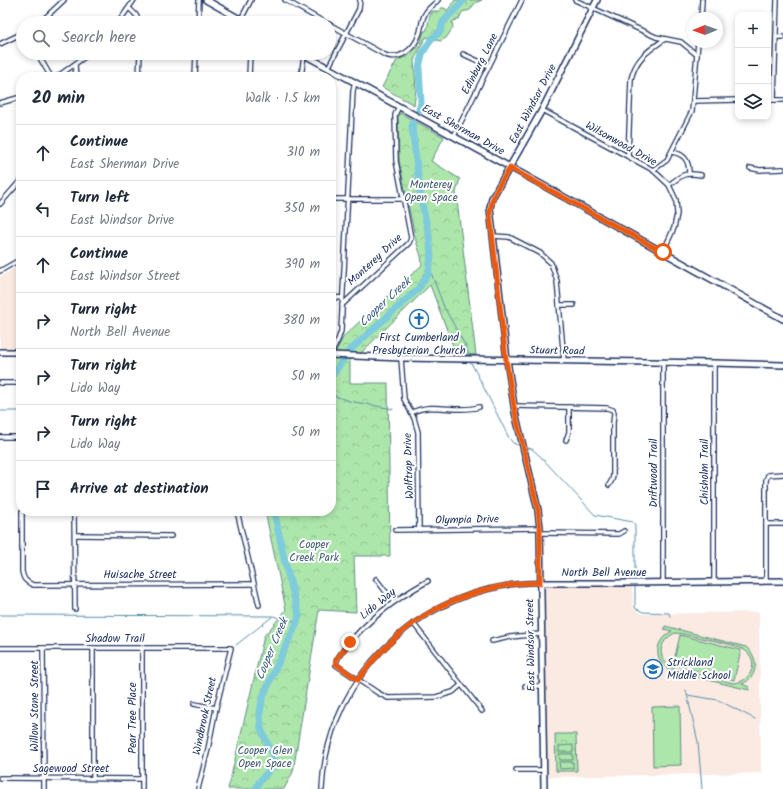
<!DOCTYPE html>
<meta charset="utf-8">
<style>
:root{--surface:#fff;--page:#f2f2f3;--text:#1f2937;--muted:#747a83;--line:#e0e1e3}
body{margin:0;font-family:Kalam,sans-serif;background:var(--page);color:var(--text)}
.controls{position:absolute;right:12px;top:12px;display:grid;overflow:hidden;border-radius:8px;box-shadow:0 2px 6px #0003}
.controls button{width:36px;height:36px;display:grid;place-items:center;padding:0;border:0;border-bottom:1px solid var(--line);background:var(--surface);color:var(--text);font:20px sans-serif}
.compass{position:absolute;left:687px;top:12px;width:36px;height:36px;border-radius:50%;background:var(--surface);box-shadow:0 2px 6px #0003;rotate:269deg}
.stop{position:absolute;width:12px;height:12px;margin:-9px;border:3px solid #ea580c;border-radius:50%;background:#fff}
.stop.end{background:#ea580c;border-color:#fff;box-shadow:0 1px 4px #0008}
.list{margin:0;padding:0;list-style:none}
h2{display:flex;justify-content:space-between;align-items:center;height:52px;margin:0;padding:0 16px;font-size:17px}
h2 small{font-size:13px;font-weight:400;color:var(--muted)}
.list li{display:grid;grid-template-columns:26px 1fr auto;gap:12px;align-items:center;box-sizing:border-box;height:56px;padding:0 16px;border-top:1px solid var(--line)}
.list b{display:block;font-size:15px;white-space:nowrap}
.list p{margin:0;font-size:13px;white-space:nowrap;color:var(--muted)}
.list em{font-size:13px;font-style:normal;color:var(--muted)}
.icon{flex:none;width:22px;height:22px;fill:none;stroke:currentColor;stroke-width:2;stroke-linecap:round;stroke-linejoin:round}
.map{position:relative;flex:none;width:783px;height:789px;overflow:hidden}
.search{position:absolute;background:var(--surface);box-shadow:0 2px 6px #0003;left:16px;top:16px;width:320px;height:44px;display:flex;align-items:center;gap:10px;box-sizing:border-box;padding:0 14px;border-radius:22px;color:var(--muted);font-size:15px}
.panel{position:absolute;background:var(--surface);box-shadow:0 2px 6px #0003;left:16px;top:72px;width:320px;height:444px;border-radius:16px}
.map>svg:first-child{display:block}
.built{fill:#faeae2}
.forest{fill:url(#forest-crowns);stroke:#648a84}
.pitch{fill:#ade6aa;stroke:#648a84;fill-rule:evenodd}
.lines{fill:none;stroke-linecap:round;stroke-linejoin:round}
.stream{stroke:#568daa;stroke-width:1}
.river{stroke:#7ecbdd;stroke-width:7}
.street-casing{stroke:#1b2f5e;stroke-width:6}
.secondary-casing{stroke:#1b2f5e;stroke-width:8}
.street{stroke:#fff;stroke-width:3.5}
.secondary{stroke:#fff;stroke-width:5}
.route{stroke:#ea580c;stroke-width:5}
.labels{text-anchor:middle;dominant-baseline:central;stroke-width:4;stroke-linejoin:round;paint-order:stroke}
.street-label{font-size:11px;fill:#1b2f5e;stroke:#fff}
.park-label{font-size:11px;fill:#405d71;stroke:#fff}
.poi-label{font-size:11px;fill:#1b2f5e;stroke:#fff}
.water-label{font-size:12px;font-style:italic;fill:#395e84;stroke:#fff}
</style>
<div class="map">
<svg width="783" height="789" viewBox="0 0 783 789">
<defs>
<pattern id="forest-crowns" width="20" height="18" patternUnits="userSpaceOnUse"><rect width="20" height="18" fill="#ade6aa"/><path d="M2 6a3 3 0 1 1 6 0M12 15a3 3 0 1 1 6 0" fill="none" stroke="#94c695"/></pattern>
</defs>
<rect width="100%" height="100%" fill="#fff"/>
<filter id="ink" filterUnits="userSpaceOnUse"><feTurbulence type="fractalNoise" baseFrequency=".025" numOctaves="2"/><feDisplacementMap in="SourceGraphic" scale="8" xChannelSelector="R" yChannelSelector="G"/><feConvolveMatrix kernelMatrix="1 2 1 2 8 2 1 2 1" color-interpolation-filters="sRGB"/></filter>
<g filter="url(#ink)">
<!-- built -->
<g class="built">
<polygon points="21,264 21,348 0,348 0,277"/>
<polygon points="545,587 632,587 633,608 642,614 759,612 761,773 547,777"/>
</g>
<!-- forest -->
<g class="forest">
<path d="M455 0H482L475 3 470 10 462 12 459 19 452 22 453 28 446 38 440 41 426 37 414 60 416 90 414 105 382 87 397 60 410 55 416 48 420 44 424 31H426C430 23 426 20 433 11H440L441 8H445L447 11Z"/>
<polygon points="400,113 444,137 431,161 460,179 456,192 476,355 456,354 430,285 361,353 350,360 350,383 388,383 390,556 354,556 356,612 319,610 293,772 284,789 228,789 264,636 286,610 265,511 331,511 331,360 344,336 422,265 421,256 416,241 399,161 398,116"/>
<polygon points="555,734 576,734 577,771 556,771"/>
</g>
<!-- pitch -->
<g class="pitch">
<path d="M665 626 746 647C760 658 758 677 742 684L749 687V690L672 671C653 662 653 641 672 631L664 629ZM675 633 684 634C697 638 739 644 747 652 760 664 749 683 733 683L673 668C656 659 658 641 675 633Z"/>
<polygon points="680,635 741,650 734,680 673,665"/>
<polygon points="680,706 681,765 653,766 652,707"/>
<polygon points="573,745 573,752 559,752 559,746"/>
<polygon points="559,754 573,754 573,760 560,760"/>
<polygon points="559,762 573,762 573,768 560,769"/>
</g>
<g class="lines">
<!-- stream -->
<g class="stream">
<polyline points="430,270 444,307 465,345 469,355"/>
<polyline points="471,363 477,374 509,438 513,443 518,445"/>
<polyline points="332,395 349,401 393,409"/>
<polyline points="0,411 21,411"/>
<polyline points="528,448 532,449 540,456 595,515 633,522 635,525 635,580"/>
<polyline points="635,586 635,608 643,612 669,613 670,616"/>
<polyline points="0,615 273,616 289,621 298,620"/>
<polyline points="236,645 272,617"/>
<polyline points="686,690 698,742 702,789"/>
<polyline points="687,695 718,700 755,719"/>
</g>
<!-- river -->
<g class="river">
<polyline points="419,110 421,103 419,68 422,54 432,38 440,32 443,22 464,0"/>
<polyline points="348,352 418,289 428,274 431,256 429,235 421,200 412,127 413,122"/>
<polyline points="331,377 343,360"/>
<polyline points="256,789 259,782 273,766 275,760 261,729 260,713 262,699 282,654 296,625 299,615 285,563 274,511"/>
</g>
<!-- street casing -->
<g class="street-casing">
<g id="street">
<polyline points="285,0 326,23"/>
<polyline points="575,0 656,37 681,42 697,55"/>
<polyline points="129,8 136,15 140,23"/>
<polyline points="701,18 702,0"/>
<polyline points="241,19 251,0"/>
<polyline points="38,23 46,17 64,0"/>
<polyline points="118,23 134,0"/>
<polyline points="198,23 199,0"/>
<path d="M329 24 385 55C400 61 414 49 419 35 422 28 421 20 425 14 428 8 434 5 438 0"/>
<polyline points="776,37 783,37"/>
<polyline points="0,44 23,33"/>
<polyline points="37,53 51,77"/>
<polyline points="463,54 489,66"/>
<polyline points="75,65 76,77"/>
<polyline points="328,68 359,9 360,0"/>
<polyline points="57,77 90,53"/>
<polyline points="139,77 140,53"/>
<polyline points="195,77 196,53"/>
<polyline points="249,77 250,53"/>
<polyline points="301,77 304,55"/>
<polyline points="768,100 783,100"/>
<polyline points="774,100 777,0"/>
<polyline points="693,101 738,100"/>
<polyline points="0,103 21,97"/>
<polyline points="542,110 653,170 669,185 676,200 677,214 674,228 663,252"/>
<polyline points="454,136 522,0"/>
<path d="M672 152C684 154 689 160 689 173"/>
<path d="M628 156 631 79C636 58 648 51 665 39"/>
<polyline points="750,168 760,170 783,169"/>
<polyline points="653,170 667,160 692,111 698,42"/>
<path d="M669 185C682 175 684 172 701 175"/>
<polyline points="331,199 403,199"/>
<polyline points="0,204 21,180"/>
<polyline points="493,236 509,237 540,253 551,263 557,281 564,361"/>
<polyline points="0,271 21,259"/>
<polyline points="331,297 342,298"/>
<polyline points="342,305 409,243 411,238 396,161 395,115 399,106"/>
<polyline points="559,305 574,305"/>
<polyline points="331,354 338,340 341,331 353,91 355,82"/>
<polyline points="401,358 404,399 414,418 418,432 419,530"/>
<polyline points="714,363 714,581"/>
<polyline points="0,383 21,383"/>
<polyline points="514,406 607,408 613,410 614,413 613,423 613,476 612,480 609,485"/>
<path d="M411 413C433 401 456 414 479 407"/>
<polyline points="0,437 21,437"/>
<polyline points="566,440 569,432 569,407"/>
<path d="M22 511V571C23 579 26 582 33 585L254 584"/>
<polyline points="74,511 75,609"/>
<polyline points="237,511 259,605"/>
<polyline points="766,524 783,524"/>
<polyline points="395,530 540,528"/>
<polyline points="541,533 619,534 624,531"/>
<polyline points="75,535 171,536"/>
<polyline points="376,579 393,601"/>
<path d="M428 581C395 599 367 620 344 649 341 654 336 658 336 665L378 693 388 698 436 697 453 692 461 685"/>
<polyline points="766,581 766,480 768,475 783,474"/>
<polyline points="663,583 663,362"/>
<polyline points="413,623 482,711"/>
<polyline points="492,641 510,637 541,634"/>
<polyline points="0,648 231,648 216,708 208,749 198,789"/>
<polyline points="43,648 44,789"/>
<polyline points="525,686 542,686"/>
<polyline points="194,704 216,708"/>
<polyline points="516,770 543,770"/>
<polyline points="0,778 142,779"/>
<polyline points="93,778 93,648"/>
<polyline points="142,789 142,648"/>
<path d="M322 789C326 692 396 612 489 589 506 585 523 582 540 583"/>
</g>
</g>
<!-- secondary casing -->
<g class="secondary-casing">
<g id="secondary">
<polyline points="206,0 247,23"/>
<polyline points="301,53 528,177 783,319"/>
<polyline points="0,352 21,352"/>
<polyline points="331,355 401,358 714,363 783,365"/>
<polyline points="540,583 628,583 783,581"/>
<polyline points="544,789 540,528 538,510 515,412 507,360 490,208 492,198 542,110 597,0"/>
</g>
</g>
<!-- street -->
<use href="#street" class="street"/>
<!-- secondary -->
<use href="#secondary" class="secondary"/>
</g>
</g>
<g class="lines" filter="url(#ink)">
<!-- route -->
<path class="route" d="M350 642 336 660V664L358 680C392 633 432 603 489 589 506 585 523 582 540 583V528L538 510 515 412 506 360 490 214C490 197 501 182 510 168L663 252"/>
</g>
<!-- icons -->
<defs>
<g id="church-ring" transform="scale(1)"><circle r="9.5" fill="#fff" stroke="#1f6fb2" stroke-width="1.5"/><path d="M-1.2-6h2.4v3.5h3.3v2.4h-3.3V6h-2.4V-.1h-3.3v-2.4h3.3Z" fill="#1f6fb2"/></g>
<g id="school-ring" transform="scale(1)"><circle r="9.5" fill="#fff" stroke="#1f6fb2" stroke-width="1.5"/><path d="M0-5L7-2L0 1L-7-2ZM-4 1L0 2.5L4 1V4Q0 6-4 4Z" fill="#1f6fb2"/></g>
</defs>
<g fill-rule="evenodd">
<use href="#church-ring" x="419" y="319"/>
<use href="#school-ring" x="653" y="669"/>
</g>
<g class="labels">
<!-- street labels -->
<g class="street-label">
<text transform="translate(480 64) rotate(-63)">Edinburg Lane</text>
<text transform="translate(533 104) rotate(-62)">East Windsor Drive</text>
<text transform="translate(463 130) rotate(29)">East Sherman Drive</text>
<text transform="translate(621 144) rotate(29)">Wilsonwood Drive</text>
<text transform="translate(375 260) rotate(-43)">Monterey Drive</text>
<text transform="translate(557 351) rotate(1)">Stuart Road</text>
<text transform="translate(409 466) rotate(-92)">Wolftrap Drive</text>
<text transform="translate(705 472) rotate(-90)">Chisholm Trail</text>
<text transform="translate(654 473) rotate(-90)">Driftwood Trail</text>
<text transform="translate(467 520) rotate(-1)">Olympia Drive</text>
<text x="604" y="573">North Bell Avenue</text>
<text x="140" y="575">Huisache Street</text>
<text transform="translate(378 604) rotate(-39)">Lido Way</text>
<text x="115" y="639">Shadow Trail</text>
<text transform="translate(531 645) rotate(-91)">East Windsor Street</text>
<text transform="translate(35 706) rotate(-90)">Willow Stone Street</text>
<text transform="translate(205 716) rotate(-78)">Windbrook Street</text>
<text transform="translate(133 718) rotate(-90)">Pear Tree Place</text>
<text x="71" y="769">Sagewood Street</text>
</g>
<!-- park labels -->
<g class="park-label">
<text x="431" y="185">Monterey<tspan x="431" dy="13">Open Space</tspan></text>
<text x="314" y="545">Cooper<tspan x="314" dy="13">Creek Park</tspan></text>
<text x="265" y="751">Cooper Glen<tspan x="265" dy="13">Open Space</tspan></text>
</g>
<!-- poi labels -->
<g class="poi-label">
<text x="419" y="338">First Cumberland<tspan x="419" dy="13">Presbyterian Church</tspan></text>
<text x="667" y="663" text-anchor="start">Strickland<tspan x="667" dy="13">Middle School</tspan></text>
</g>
<!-- water labels -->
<g class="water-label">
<text transform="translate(385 302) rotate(-43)">Cooper Creek</text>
<text transform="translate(272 649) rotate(-67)">Cooper Creek</text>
</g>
</g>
</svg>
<div class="controls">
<button>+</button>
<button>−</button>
<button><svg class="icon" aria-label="layers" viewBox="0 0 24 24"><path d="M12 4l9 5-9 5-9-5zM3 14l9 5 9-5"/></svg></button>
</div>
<svg class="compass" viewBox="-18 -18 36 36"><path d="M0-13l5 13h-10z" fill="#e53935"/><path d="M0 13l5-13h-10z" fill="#747a83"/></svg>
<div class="stop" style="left:663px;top:252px"></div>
<div class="stop end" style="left:350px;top:642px"></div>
<div class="search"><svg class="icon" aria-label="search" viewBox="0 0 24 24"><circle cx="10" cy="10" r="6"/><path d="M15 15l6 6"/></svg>Search here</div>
<section class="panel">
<h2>20 min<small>Walk · 1.5 km</small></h2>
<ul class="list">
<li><svg class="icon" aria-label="ahead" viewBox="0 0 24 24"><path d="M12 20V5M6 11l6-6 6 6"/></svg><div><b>Continue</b><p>East Sherman Drive</p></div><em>310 m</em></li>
<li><svg class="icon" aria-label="left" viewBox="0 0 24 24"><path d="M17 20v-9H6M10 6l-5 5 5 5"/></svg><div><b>Turn left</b><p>East Windsor Drive</p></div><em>350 m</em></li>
<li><svg class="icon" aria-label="ahead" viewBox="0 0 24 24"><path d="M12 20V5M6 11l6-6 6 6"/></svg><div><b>Continue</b><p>East Windsor Street</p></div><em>390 m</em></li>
<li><svg class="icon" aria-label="right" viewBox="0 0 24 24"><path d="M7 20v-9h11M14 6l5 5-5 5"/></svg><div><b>Turn right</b><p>North Bell Avenue</p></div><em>380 m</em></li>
<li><svg class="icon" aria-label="right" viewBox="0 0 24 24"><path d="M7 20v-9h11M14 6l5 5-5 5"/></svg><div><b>Turn right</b><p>Lido Way</p></div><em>50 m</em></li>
<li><svg class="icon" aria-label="right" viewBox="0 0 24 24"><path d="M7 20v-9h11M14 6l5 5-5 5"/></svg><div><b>Turn right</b><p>Lido Way</p></div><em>50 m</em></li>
<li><svg class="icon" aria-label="arrive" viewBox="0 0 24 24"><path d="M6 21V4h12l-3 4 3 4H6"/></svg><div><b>Arrive at destination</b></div></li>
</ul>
</section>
</div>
